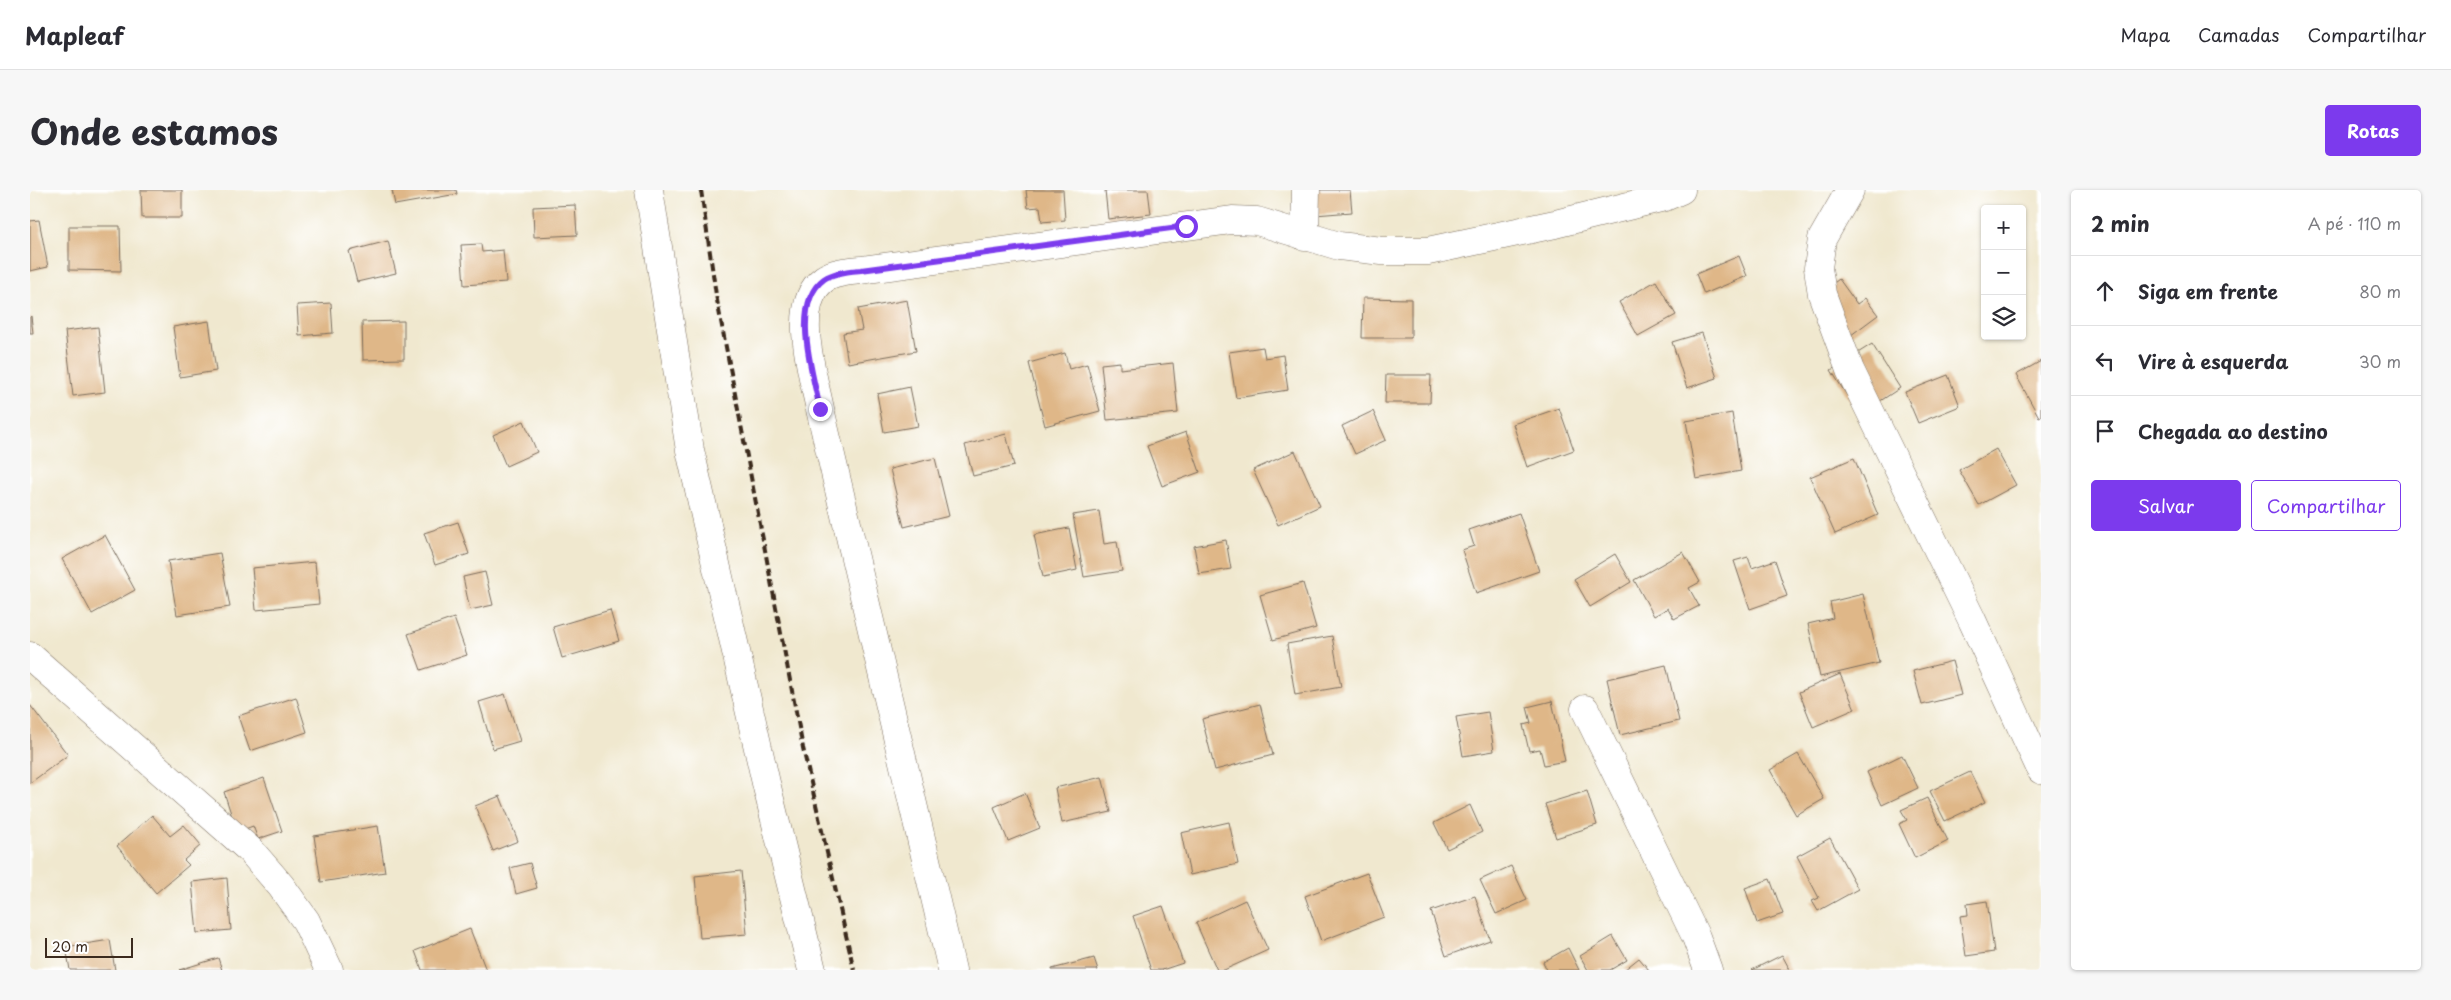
<!DOCTYPE html>
<html lang="pt">
<meta charset="utf-8">
<style>
:root{--surface:#fff;--page:#f7f7f7;--text:#2b2b33;--muted:#7c7c81;--line:#e1e1e2;--accent:#7c3aed}
body{margin:0;font-family:"Playpen Sans",sans-serif;background:var(--page);color:var(--text)}
.controls{position:absolute;right:15px;top:15px;display:grid;overflow:hidden;border-radius:5px;box-shadow:0 1px 4px #0004}
.controls button{width:45px;height:45px;display:grid;place-items:center;padding:0;border:0;border-bottom:1px solid var(--line);background:var(--surface);color:var(--text);font:25px sans-serif}
.scale{position:absolute;left:15px;bottom:12px;width:88px;box-sizing:border-box;padding-left:5px;border:2px solid #3b2a1e;border-top:0;font-size:14px;line-height:18px;white-space:nowrap;color:#3b2a1e;-webkit-text-stroke:4px #fff;paint-order:stroke}
.stop{position:absolute;width:15px;height:15px;margin:-11px;border:4px solid #7c3aed;border-radius:50%;background:#fff}
.stop.end{background:#7c3aed;border-color:#fff;box-shadow:0 1px 5px #0008}
.list{margin:0;padding:0;list-style:none}
h2{display:flex;justify-content:space-between;align-items:center;height:65px;margin:0;padding:0 20px;font-size:21px}
h2 small{font-size:16px;font-weight:400;color:var(--muted)}
.list li{display:grid;grid-template-columns:32px 1fr auto;gap:15px;align-items:center;box-sizing:border-box;height:70px;padding:0 20px;border-top:1px solid var(--line)}
.list b{display:block;font-size:19px;white-space:nowrap}
.list em{font-size:16px;font-style:normal;color:var(--muted)}
.actions{display:flex;gap:10px;padding:15px 20px}
.actions a{flex:1;padding:11px 0;border:1px solid var(--accent);border-radius:5px;text-align:center;font-size:18px;color:var(--accent)}
.actions .main{background:var(--accent);color:#fff}
.icon{flex:none;width:28px;height:28px;fill:none;stroke:currentColor;stroke-width:2;stroke-linecap:round;stroke-linejoin:round}
.map{position:relative;flex:none;width:2011px;height:780px;overflow:hidden;border-radius:5px}
header{display:flex;align-items:center;gap:30px;box-sizing:border-box;height:70px;padding:0 25px;background:var(--surface);border-bottom:1px solid var(--line)}
header strong{font-size:24px}
nav{display:flex;gap:28px;margin-inline-start:auto;font-size:18px}
.intro{display:flex;align-items:center;justify-content:space-between;box-sizing:border-box;height:120px;padding:0 30px}
h1{margin:0;font-size:35px}
.button{padding:12px 22px;border-radius:5px;background:var(--accent);color:#fff;font-size:18px;font-weight:700}
main{display:flex;gap:30px;padding:0 30px}
aside{flex:1;background:var(--surface);border-radius:5px;box-shadow:0 1px 4px #0004}
.map>svg:first-child{display:block}
.building{fill:#dfb788}
.lines{fill:none;stroke-linecap:round;stroke-linejoin:round}
.minor-casing{stroke:#7a6c5c;stroke-width:29}
.minor{stroke:#fff;stroke-width:28}
.rail{stroke:#3b2a1e;stroke-width:4;stroke-dasharray:8 4;stroke-linecap:butt}
.route{stroke:#7c3aed;stroke-width:6}
</style>
<header>
<strong>Mapleaf</strong>
<nav><a>Mapa</a><a>Camadas</a><a>Compartilhar</a></nav>
</header>
<div class="intro"><h1>Onde estamos</h1><a class="button">Rotas</a></div>
<main>
<div class="map">
<svg width="2011" height="780" viewBox="0 0 2011 780">
<rect width="100%" height="100%" fill="#fff"/>
<filter id="ink" filterUnits="userSpaceOnUse"><feTurbulence type="fractalNoise" baseFrequency=".02" numOctaves="2"/><feDisplacementMap in="SourceGraphic" scale="10" xChannelSelector="R" yChannelSelector="G"/><feConvolveMatrix kernelMatrix="1 2 1 2 8 2 1 2 1" color-interpolation-filters="sRGB"/></filter>
<filter id="wash" filterUnits="userSpaceOnUse"><feTurbulence type="fractalNoise" baseFrequency=".0096" numOctaves="4" result="noise"/><feDisplacementMap in="SourceGraphic" scale="20" xChannelSelector="R" yChannelSelector="G"/><feGaussianBlur stdDeviation="1.12" result="paint"/><feColorMatrix in="noise" values="0 0 0 0 0 0 0 0 0 0 0 0 0 0 0 0 0 1.4 0 .05"/><feComposite in="paint" operator="in"/></filter>
<g filter="url(#wash)">
<rect width="100%" height="100%" fill="#f0e8cf"/>
<g id="blocks">
<!-- building -->
<g class="building">
<polygon points="111,0 152,0 152,28 112,28"/>
<polygon points="362,0 426,0 427,4 365,15"/>
<polygon points="996,0 1033,0 1035,30 1012,32 1010,17 998,18"/>
<polygon points="1075,0 1118,0 1121,24 1078,29"/>
<polygon points="1282,0 1320,0 1322,22 1285,25"/>
<polygon points="545,15 547,45 504,47 503,17"/>
<polygon points="9,30 18,77 0,81 0,31"/>
<polygon points="39,36 90,36 91,81 39,80"/>
<polygon points="358,51 366,83 327,92 319,61"/>
<polygon points="451,54 452,62 473,60 476,92 434,95 431,55"/>
<polygon points="1709,66 1717,86 1674,104 1666,84"/>
<polygon points="1809,89 1827,114 1835,108 1848,125 1813,151 1782,110"/>
<polygon points="1626,91 1646,125 1608,146 1589,112"/>
<polygon points="1333,108 1381,109 1381,148 1332,148"/>
<polygon points="877,110 886,161 818,173 813,143 832,140 828,119"/>
<polygon points="301,113 303,143 269,146 267,115"/>
<polygon points="1,126 3,143 0,143 0,127"/>
<polygon points="179,131 186,181 150,187 143,137"/>
<polygon points="374,131 374,169 333,170 332,132"/>
<polygon points="68,137 75,202 43,206 35,141"/>
<polygon points="1672,143 1687,188 1657,198 1642,152"/>
<polygon points="1842,154 1870,198 1829,225 1801,180"/>
<polygon points="1233,157 1235,168 1253,165 1258,200 1206,208 1199,162"/>
<polygon points="1035,163 1039,179 1057,174 1070,221 1015,236 999,173"/>
<polygon points="2011,171 2011,226 2009,227 1986,185"/>
<polygon points="1090,172 1090,179 1143,173 1148,223 1077,230 1071,174"/>
<polygon points="1356,185 1401,185 1400,213 1355,213"/>
<polygon points="1918,185 1930,216 1888,233 1875,202"/>
<polygon points="880,197 888,236 854,242 847,204"/>
<polygon points="1529,218 1544,260 1497,277 1483,234"/>
<polygon points="1343,221 1356,250 1325,264 1312,236"/>
<polygon points="1702,223 1711,281 1666,289 1656,231"/>
<polygon points="494,231 507,262 476,276 463,245"/>
<polygon points="1156,242 1170,282 1132,296 1117,256"/>
<polygon points="976,244 984,276 943,286 935,255"/>
<polygon points="1966,259 1986,295 1949,315 1929,280"/>
<polygon points="1265,261 1290,316 1248,335 1223,280"/>
<polygon points="905,268 919,326 874,337 860,279"/>
<polygon points="1824,268 1848,325 1805,344 1780,287"/>
<polygon points="1069,321 1074,354 1087,352 1092,381 1054,387 1043,325"/>
<polygon points="1489,323 1509,381 1446,403 1432,360 1444,356 1439,340"/>
<polygon points="428,332 439,364 405,375 394,343"/>
<polygon points="1039,338 1047,380 1013,387 1004,345"/>
<polygon points="75,345 105,400 62,424 32,369"/>
<polygon points="1196,350 1201,379 1169,384 1164,356"/>
<polygon points="1653,362 1670,392 1659,398 1669,416 1644,429 1638,418 1624,426 1604,390"/>
<polygon points="190,363 200,417 147,425 138,371"/>
<polygon points="1585,364 1601,392 1560,417 1544,389"/>
<polygon points="1718,367 1722,378 1745,370 1757,406 1720,419 1704,371"/>
<polygon points="285,372 289,414 226,420 222,378"/>
<polygon points="455,382 463,415 440,420 433,387"/>
<polygon points="1273,393 1286,438 1243,450 1230,405"/>
<polygon points="1833,404 1849,473 1790,487 1778,434 1803,428 1800,412"/>
<polygon points="580,420 589,451 532,468 523,437"/>
<polygon points="424,428 437,465 391,480 378,444"/>
<polygon points="1302,446 1311,497 1265,505 1257,454"/>
<polygon points="1922,471 1931,505 1892,515 1883,481"/>
<polygon points="1636,475 1649,531 1590,545 1577,489"/>
<polygon points="1810,484 1825,519 1783,537 1769,502"/>
<polygon points="475,504 490,551 463,559 449,512"/>
<polygon points="266,507 277,542 220,561 208,526"/>
<polygon points="1522,511 1535,571 1514,575 1510,559 1499,561 1493,535 1501,533 1497,517"/>
<polygon points="1230,514 1243,565 1185,580 1172,529"/>
<polygon points="0,515 38,565 0,593"/>
<polygon points="1458,522 1464,561 1433,566 1426,527"/>
<polygon points="1768,564 1794,609 1766,625 1740,580"/>
<polygon points="1872,565 1888,598 1852,615 1837,582"/>
<polygon points="1940,582 1955,612 1915,631 1900,601"/>
<polygon points="1072,587 1081,622 1032,633 1025,598"/>
<polygon points="234,588 252,641 228,649 223,636 207,642 194,602"/>
<polygon points="1557,601 1567,635 1526,648 1515,614"/>
<polygon points="995,603 1010,638 978,651 964,617"/>
<polygon points="470,606 488,651 463,661 445,616"/>
<polygon points="1897,608 1918,651 1885,668 1869,634 1877,630 1871,620"/>
<polygon points="1440,615 1452,642 1417,659 1404,633"/>
<polygon points="122,625 140,646 154,635 171,655 154,670 159,675 126,703 87,656"/>
<polygon points="1199,632 1208,674 1160,685 1151,643"/>
<polygon points="348,636 355,682 291,692 284,646"/>
<polygon points="1800,648 1828,699 1788,721 1782,711 1789,708 1767,666"/>
<polygon points="500,673 507,698 486,704 480,678"/>
<polygon points="1481,676 1497,710 1466,724 1450,690"/>
<polygon points="711,681 717,744 670,748 665,686"/>
<polygon points="1337,683 1354,727 1291,751 1275,706"/>
<polygon points="197,688 201,740 167,743 162,692"/>
<polygon points="1740,689 1753,724 1727,733 1715,698"/>
<polygon points="1445,706 1460,750 1416,766 1401,721"/>
<polygon points="1215,710 1238,760 1194,780 1187,780 1166,733"/>
<polygon points="1957,711 1964,762 1936,766 1930,726 1938,725 1937,714"/>
<polygon points="1133,716 1153,773 1132,780 1121,780 1103,726"/>
<polygon points="440,739 456,780 392,780 385,761"/>
<polygon points="1583,746 1597,770 1580,780 1558,780 1550,766"/>
<polygon points="80,750 85,780 40,780 36,757"/>
<polygon points="1538,758 1549,780 1517,780 1513,772"/>
<polygon points="1752,765 1760,780 1722,780"/>
<polygon points="188,768 192,780 149,780"/>
<polygon points="1064,768 1068,780 1022,780 1022,779"/>
<polygon points="1609,768 1619,780 1594,780"/>
</g>
</g>
</g>
<g filter="url(#ink)">
<use href="#blocks" fill-opacity="0" stroke="#7a6c5c" stroke-width="1"/>
<g class="lines">
<!-- minor casing -->
<g class="minor-casing">
<g id="minor">
<polyline points="619,0 660,260 736,593 782,780"/>
<polyline points="1820,0 1792,49 1788,78 1792,104 1820,180 1942,430 2011,580"/>
<polyline points="1275,47 1276,0"/>
<polyline points="0,466 220,660 251,696 276,731 299,780"/>
<polyline points="1555,519 1666,747 1678,780"/>
<path d="M922 780 790 219C783 184 760 114 794 89 804 82 820 81 831 80L1202 30 1227 31 1309 56 1352 61H1398L1525 34 1635 7 1651 0"/>
</g>
</g>
<!-- minor -->
<use href="#minor" class="minor"/>
<!-- rail -->
<polyline class="rail" points="671,0 686,105 773,558 824,780"/>
</g>
</g>
<g class="lines" filter="url(#ink)">
<!-- route -->
<path class="route" d="M790 219C783 184 760 114 794 89 804 82 820 81 831 80L1156 36"/>
</g>
</svg>
<div class="controls">
<button>+</button>
<button>−</button>
<button><svg class="icon" aria-label="layers" viewBox="0 0 24 24"><path d="M12 4l9 5-9 5-9-5zM3 14l9 5 9-5"/></svg></button>
</div>
<div class="scale">20 m</div>
<div class="stop" style="left:1156px;top:36px"></div>
<div class="stop end" style="left:790px;top:219px"></div>
</div>
<aside>
<h2>2 min<small>A pé · 110 m</small></h2>
<ul class="list">
<li><svg class="icon" aria-label="ahead" viewBox="0 0 24 24"><path d="M12 20V5M6 11l6-6 6 6"/></svg><div><b>Siga em frente</b></div><em>80 m</em></li>
<li><svg class="icon" aria-label="left" viewBox="0 0 24 24"><path d="M17 20v-9H6M10 6l-5 5 5 5"/></svg><div><b>Vire à esquerda</b></div><em>30 m</em></li>
<li><svg class="icon" aria-label="arrive" viewBox="0 0 24 24"><path d="M6 21V4h12l-3 4 3 4H6"/></svg><div><b>Chegada ao destino</b></div></li>
</ul>
<div class="actions"><a class="main">Salvar</a><a>Compartilhar</a></div>
</aside>
</main>
